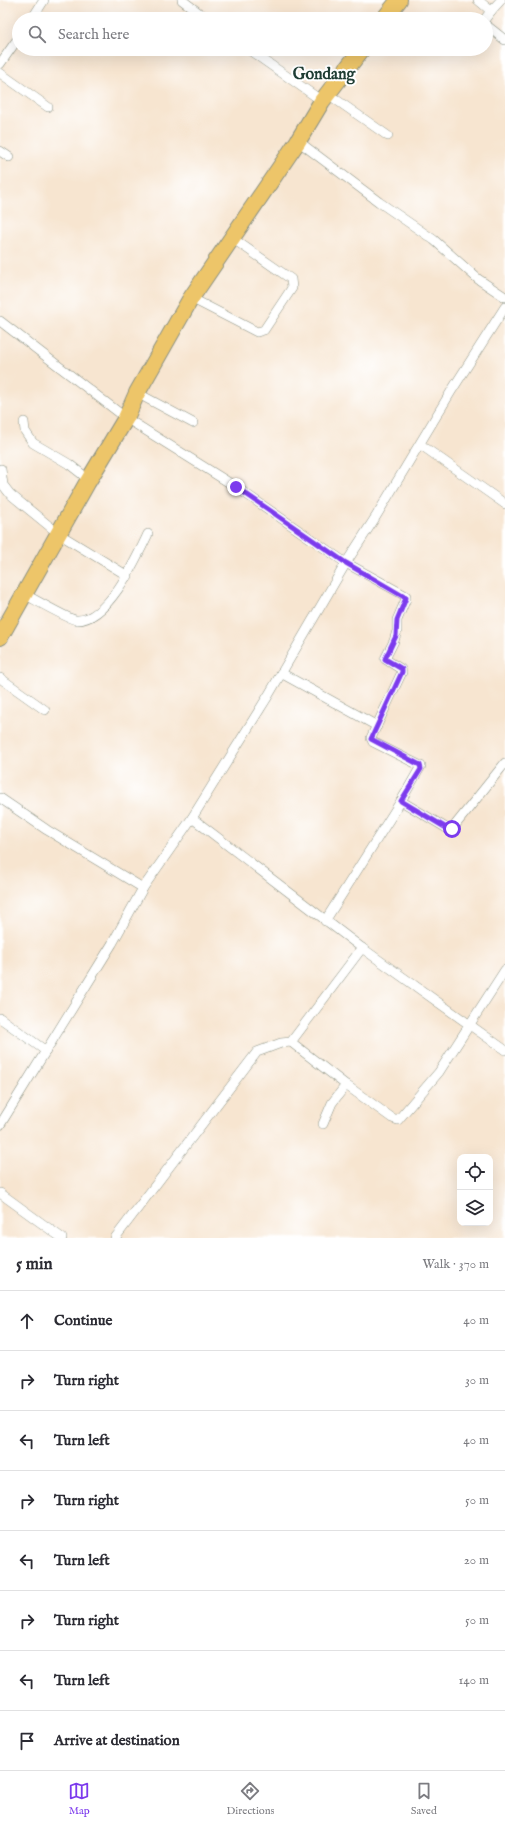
<!DOCTYPE html>
<meta charset="utf-8">
<style>
:root{--surface:#fff;--page:#f2f2f3;--text:#2b2b33;--muted:#7c7c81;--line:#e1e1e2;--accent:#7c3aed}
body{margin:0;font-family:"IM FELL English",serif;background:var(--page);color:var(--text)}
.controls{position:absolute;right:12px;bottom:12px;display:grid;overflow:hidden;border-radius:8px;box-shadow:0 4px 16px #0002}
.controls button{width:36px;height:36px;display:grid;place-items:center;padding:0;border:0;border-bottom:1px solid var(--line);background:var(--surface);color:var(--text);font:20px sans-serif}
.stop{position:absolute;width:12px;height:12px;margin:-9px;border:3px solid #7c3aed;border-radius:50%;background:#fff}
.stop.end{background:#7c3aed;border-color:#fff;box-shadow:0 1px 4px #0008}
.list{margin:0;padding:0;list-style:none}
h2{display:flex;justify-content:space-between;align-items:center;height:52px;margin:0;padding:0 16px;font-size:17px}
h2 small{font-size:13px;font-weight:400;color:var(--muted)}
.list li{display:grid;grid-template-columns:26px 1fr auto;gap:12px;align-items:center;box-sizing:border-box;height:60px;padding:0 16px;border-top:1px solid var(--line)}
.list b{display:block;font-size:15px;white-space:nowrap}
.list em{font-size:13px;font-style:normal;color:var(--muted)}
.icon{flex:none;width:22px;height:22px;fill:none;stroke:currentColor;stroke-width:2;stroke-linecap:round;stroke-linejoin:round}
.map{position:relative;flex:none;width:505px;height:1238px;overflow:hidden}
.search{position:absolute;background:var(--surface);box-shadow:0 4px 16px #0002;left:12px;right:12px;top:12px;height:44px;display:flex;align-items:center;gap:10px;box-sizing:border-box;padding:0 14px;border-radius:22px;color:var(--muted);font-size:15px}
.sheet{height:532px;background:var(--surface)}
nav{display:flex;justify-content:space-around;align-items:center;box-sizing:border-box;height:56px;border-top:1px solid var(--line);background:var(--surface);font-size:11px;color:var(--muted)}
nav a{display:grid;justify-items:center;gap:2px}
nav .on{color:var(--accent)}
.map>svg:first-child{display:block}
.lines{fill:none;stroke-linecap:round;stroke-linejoin:round}
.street-casing{stroke:#8b9182;stroke-width:10}
.highway-casing{stroke:#8b9182;stroke-width:18}
.street{stroke:#fff;stroke-width:9}
.highway{stroke:#edc569;stroke-width:16}
.route{stroke:#7c3aed;stroke-width:5}
.labels{text-anchor:middle;dominant-baseline:central;stroke-width:4;stroke-linejoin:round;paint-order:stroke}
.district-label{font-size:16px;font-weight:bold;fill:#1f3d34;stroke:#fff}
</style>
<div class="map">
<svg width="505" height="1238" viewBox="0 0 505 1238">
<rect width="100%" height="100%" fill="#fff"/>
<filter id="ink" filterUnits="userSpaceOnUse"><feTurbulence type="fractalNoise" baseFrequency=".025" numOctaves="2"/><feDisplacementMap in="SourceGraphic" scale="8" xChannelSelector="R" yChannelSelector="G"/><feConvolveMatrix kernelMatrix="1 2 1 2 8 2 1 2 1" color-interpolation-filters="sRGB"/></filter>
<filter id="wash" filterUnits="userSpaceOnUse"><feTurbulence type="fractalNoise" baseFrequency=".012" numOctaves="4" result="noise"/><feDisplacementMap in="SourceGraphic" scale="16" xChannelSelector="R" yChannelSelector="G"/><feGaussianBlur stdDeviation="0.9" result="paint"/><feColorMatrix in="noise" values="0 0 0 0 0 0 0 0 0 0 0 0 0 0 0 0 0 1.4 0 .05"/><feComposite in="paint" operator="in"/></filter>
<g filter="url(#wash)">
<rect width="100%" height="100%" fill="#f7e5d0"/>
</g>
<g filter="url(#ink)">
<g class="lines">
<!-- street casing -->
<g class="street-casing">
<g id="street">
<polyline points="182,0 207,19"/>
<polyline points="478,0 491,11 485,19"/>
<polyline points="491,11 501,0"/>
<polyline points="32,19 44,0"/>
<polyline points="486,25 505,40"/>
<polyline points="248,49 322,101"/>
<polyline points="0,64 19,37"/>
<polyline points="0,73 48,107"/>
<polyline points="328,94 388,136"/>
<polyline points="298,141 379,202 434,240 478,279 505,297"/>
<polyline points="0,151 9,157"/>
<polyline points="191,298 257,332 264,330 292,288 291,279 232,238"/>
<polyline points="0,321 126,418 236,487 346,563 406,596 406,599 397,620 397,631 394,641 385,659 401,669 402,672 371,738 373,742 421,766 401,801"/>
<polyline points="137,393 193,423"/>
<polyline points="24,422 25,431 33,443 69,464 83,475 87,483"/>
<polyline points="421,445 505,504"/>
<polyline points="1,469 3,485 10,494 59,534 128,576"/>
<path d="M24 594C32 598 70 620 76 620 108 622 137 557 148 534"/>
<polyline points="281,673 377,726"/>
<polyline points="0,678 45,710"/>
<polyline points="0,798 47,830 143,888"/>
<polyline points="192,818 362,948 505,1050"/>
<polyline points="325,921 401,801 448,829 452,829 505,763"/>
<polyline points="0,1018 46,1051"/>
<polyline points="291,1042 346,1085 392,1118 398,1120 439,1072 505,970"/>
<polyline points="323,1124 332,1103 346,1085"/>
<polyline points="0,1125 112,944 143,888 192,818 268,696 346,563 375,518 452,390 505,307"/>
<polyline points="0,1193 62,1238"/>
<polyline points="115,1238 257,1052 281,1043 291,1042 362,948"/>
</g>
</g>
<!-- highway casing -->
<g class="highway-casing">
<g id="highway">
<polyline points="384,19 399,0"/>
<polyline points="0,637 87,483 126,418 137,393 191,298 298,141 322,101 362,49"/>
</g>
</g>
<!-- street -->
<use href="#street" class="street"/>
<!-- highway -->
<use href="#highway" class="highway"/>
</g>
</g>
<g class="lines" filter="url(#ink)">
<!-- route -->
<polyline class="route" points="236,487 346,563 406,598 397,620 396,636 385,659 402,669 402,672 371,739 420,765 421,769 401,801 448,829 452,829"/>
</g>
<g class="labels">
<!-- district labels -->
<g class="district-label">
<text x="324" y="75">Gondang</text>
</g>
</g>
</svg>
<div class="controls">
<button><svg class="icon" aria-label="locate" viewBox="0 0 24 24"><circle cx="12" cy="12" r="6"/><path d="M12 2v4M12 18v4M2 12h4M18 12h4"/></svg></button>
<button><svg class="icon" aria-label="layers" viewBox="0 0 24 24"><path d="M12 4l9 5-9 5-9-5zM3 14l9 5 9-5"/></svg></button>
</div>
<div class="stop" style="left:452px;top:829px"></div>
<div class="stop end" style="left:236px;top:487px"></div>
<div class="search"><svg class="icon" aria-label="search" viewBox="0 0 24 24"><circle cx="10" cy="10" r="6"/><path d="M15 15l6 6"/></svg>Search here</div>
</div>
<section class="sheet">
<h2>5 min<small>Walk · 370 m</small></h2>
<ul class="list">
<li><svg class="icon" aria-label="ahead" viewBox="0 0 24 24"><path d="M12 20V5M6 11l6-6 6 6"/></svg><div><b>Continue</b></div><em>40 m</em></li>
<li><svg class="icon" aria-label="right" viewBox="0 0 24 24"><path d="M7 20v-9h11M14 6l5 5-5 5"/></svg><div><b>Turn right</b></div><em>30 m</em></li>
<li><svg class="icon" aria-label="left" viewBox="0 0 24 24"><path d="M17 20v-9H6M10 6l-5 5 5 5"/></svg><div><b>Turn left</b></div><em>40 m</em></li>
<li><svg class="icon" aria-label="right" viewBox="0 0 24 24"><path d="M7 20v-9h11M14 6l5 5-5 5"/></svg><div><b>Turn right</b></div><em>50 m</em></li>
<li><svg class="icon" aria-label="left" viewBox="0 0 24 24"><path d="M17 20v-9H6M10 6l-5 5 5 5"/></svg><div><b>Turn left</b></div><em>20 m</em></li>
<li><svg class="icon" aria-label="right" viewBox="0 0 24 24"><path d="M7 20v-9h11M14 6l5 5-5 5"/></svg><div><b>Turn right</b></div><em>50 m</em></li>
<li><svg class="icon" aria-label="left" viewBox="0 0 24 24"><path d="M17 20v-9H6M10 6l-5 5 5 5"/></svg><div><b>Turn left</b></div><em>140 m</em></li>
<li><svg class="icon" aria-label="arrive" viewBox="0 0 24 24"><path d="M6 21V4h12l-3 4 3 4H6"/></svg><div><b>Arrive at destination</b></div></li>
</ul>
</section>
<nav>
<a class="on"><svg class="icon" aria-label="map" viewBox="0 0 24 24"><path d="M3 6l6-2 6 2 6-2v14l-6 2-6-2-6 2zM9 4v14M15 6v14"/></svg>Map</a>
<a><svg class="icon" aria-label="directions" viewBox="0 0 24 24"><path d="M12 3l9 9-9 9-9-9zM9 14v-3h6M13 9l2 2-2 2"/></svg>Directions</a>
<a><svg class="icon" aria-label="saved" viewBox="0 0 24 24"><path d="M7 4h10v16l-5-4-5 4z"/></svg>Saved</a>
</nav>
